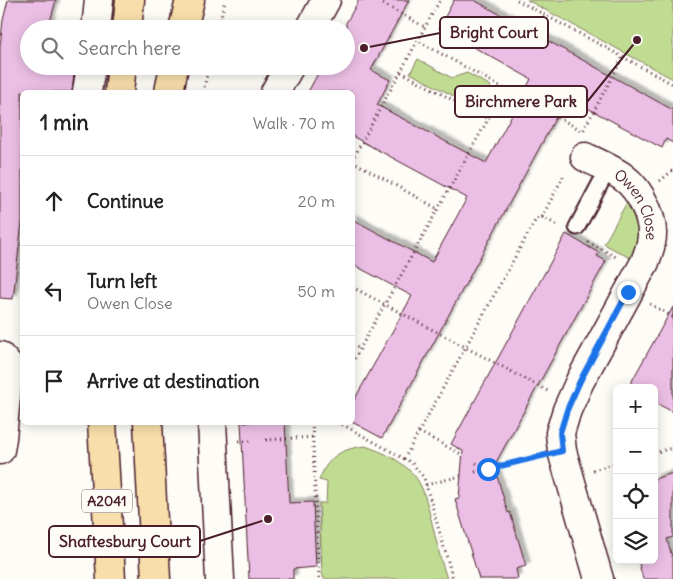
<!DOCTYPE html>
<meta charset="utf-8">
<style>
:root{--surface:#fff;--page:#f6f6f6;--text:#222;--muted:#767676;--line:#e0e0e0}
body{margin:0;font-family:Delius,sans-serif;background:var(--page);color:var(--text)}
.controls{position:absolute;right:15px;bottom:15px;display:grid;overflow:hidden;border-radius:8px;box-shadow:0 2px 12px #0003}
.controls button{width:45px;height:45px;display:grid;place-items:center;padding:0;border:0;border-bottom:1px solid var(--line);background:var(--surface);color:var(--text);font:25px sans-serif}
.stop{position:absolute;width:15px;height:15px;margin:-11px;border:4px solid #1a73e8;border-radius:50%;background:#fff}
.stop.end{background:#1a73e8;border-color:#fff;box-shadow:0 1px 5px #0008}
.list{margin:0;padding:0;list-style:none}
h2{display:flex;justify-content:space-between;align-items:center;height:65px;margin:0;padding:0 20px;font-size:21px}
h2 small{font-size:16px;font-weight:400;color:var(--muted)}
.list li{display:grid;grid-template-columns:32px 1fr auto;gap:15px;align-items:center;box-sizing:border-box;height:90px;padding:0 20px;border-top:1px solid var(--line)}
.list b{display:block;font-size:19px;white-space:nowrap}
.list p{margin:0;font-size:16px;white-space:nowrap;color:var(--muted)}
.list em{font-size:16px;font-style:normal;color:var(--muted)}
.icon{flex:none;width:28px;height:28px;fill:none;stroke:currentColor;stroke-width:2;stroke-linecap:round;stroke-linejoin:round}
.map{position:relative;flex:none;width:673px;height:579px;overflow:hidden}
.search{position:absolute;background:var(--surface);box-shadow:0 2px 12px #0003;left:20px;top:20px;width:335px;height:55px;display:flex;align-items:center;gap:12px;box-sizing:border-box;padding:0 18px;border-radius:28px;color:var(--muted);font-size:19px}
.panel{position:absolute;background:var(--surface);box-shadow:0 2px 12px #0003;left:20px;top:90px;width:335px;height:335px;border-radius:8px}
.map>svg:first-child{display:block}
.green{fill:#c0db92;stroke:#857d5e}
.building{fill:#ebbfe5;stroke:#4a1f2b;filter:url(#shadow)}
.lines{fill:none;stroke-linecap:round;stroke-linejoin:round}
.service-casing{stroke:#4a1f2b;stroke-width:19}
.minor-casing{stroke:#4a1f2b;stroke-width:31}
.primary-casing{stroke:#4a1f2b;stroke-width:31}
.path{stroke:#4a1f2b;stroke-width:3;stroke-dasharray:1 4;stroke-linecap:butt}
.service{stroke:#fdfcf7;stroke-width:15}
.minor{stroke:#fdfcf7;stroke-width:28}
.primary{stroke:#f8deab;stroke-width:28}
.route{stroke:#1a73e8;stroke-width:6}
.labels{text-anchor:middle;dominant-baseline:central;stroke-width:5;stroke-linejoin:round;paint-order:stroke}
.shield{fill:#fdfcf7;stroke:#806168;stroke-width:1}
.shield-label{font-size:14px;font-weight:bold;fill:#4a1f2b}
.street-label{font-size:15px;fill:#4a1f2b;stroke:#fdfcf7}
.leader{fill:none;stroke:#4a1f2b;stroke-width:2}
.callout-dot{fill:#4a1f2b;stroke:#fdfcf7;stroke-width:2}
.callout{fill:#fdfcf7;stroke:#4a1f2b;stroke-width:2}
.callout-label{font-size:16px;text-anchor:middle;font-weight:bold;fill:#4a1f2b}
</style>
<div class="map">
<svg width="673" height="579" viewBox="0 0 673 579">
<defs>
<filter id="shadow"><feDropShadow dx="4.5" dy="-4.5" stdDeviation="1" flood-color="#0004"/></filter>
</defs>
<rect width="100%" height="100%" fill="#fdfcf7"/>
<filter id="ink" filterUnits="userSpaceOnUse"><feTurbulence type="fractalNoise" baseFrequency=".02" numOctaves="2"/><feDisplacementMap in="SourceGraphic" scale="10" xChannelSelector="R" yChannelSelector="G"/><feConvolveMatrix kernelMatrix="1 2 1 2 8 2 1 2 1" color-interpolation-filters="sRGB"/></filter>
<g filter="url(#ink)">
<!-- green -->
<g class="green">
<polygon points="527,0 673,0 673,79"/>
<polygon points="418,59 452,78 467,73 491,86 478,109 410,73"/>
<path d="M627 202C639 225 642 234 630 258L604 244Z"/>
<path d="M365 446C383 452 401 460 414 475 424 487 427 504 431 519 436 539 440 559 447 579H324L322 573 319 503H326L327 482 319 480C321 476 323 470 326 466 335 452 349 448 365 446Z"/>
</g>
<!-- building -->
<g class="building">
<polygon points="8,0 56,0 48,29 29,29 29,66 75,66 72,92 22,92 22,222 13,299 0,298 0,46 3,20"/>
<polygon points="359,0 409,0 371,70 390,80 377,105 486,163 531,79 439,28 454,0 474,0 673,110 673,143 666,139 662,148 567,97 382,438 352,422 352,404 412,296 352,264 352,219 432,262 467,198 352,136 352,92 308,92 322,66 346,66 346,23"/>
<polygon points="566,234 599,253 597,256 606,261 494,466 508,513 510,512 526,566 516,569 518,579 479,579 455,499 459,498 463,451 451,444"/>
<polygon points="673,307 673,412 654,402 654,388 628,388"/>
<polygon points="241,422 285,422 289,503 313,502 316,567 293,569 293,579 249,579"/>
<polygon points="673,473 673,537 667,539 673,560 673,579 643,579 638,560 654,560 654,479"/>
</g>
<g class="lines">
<!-- service casing -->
<g class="service-casing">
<polyline id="service" points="577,227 608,169"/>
</g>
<!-- minor casing -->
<g class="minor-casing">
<g id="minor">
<polyline points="96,29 99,0"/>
<polyline points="310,29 326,0"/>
<polyline points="87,92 91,66"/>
<polyline points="275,92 290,66"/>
<path id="s1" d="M585 157C598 163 612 169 623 177 641 190 656 221 651 243 650 249 647 256 645 262L580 381 567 410 560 433 562 451 599 579"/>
<polyline points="0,356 9,366 2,438 0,450"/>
<polyline points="212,422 220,579"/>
</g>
</g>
<!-- primary casing -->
<g class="primary-casing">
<g id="primary">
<polyline points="127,29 130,0"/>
<polyline points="183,29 190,0"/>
<polyline points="119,92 122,66"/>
<polyline points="169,92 174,66"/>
<polyline points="102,422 111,579"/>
<polyline points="148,422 156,579"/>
</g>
</g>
<!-- path -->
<g class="path">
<polyline points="517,0 673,84"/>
<polyline points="383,4 425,27"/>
<polyline points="218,29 225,0"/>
<polyline points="401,72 488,119"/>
<polyline points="505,89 583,131 623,57"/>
<polyline points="203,92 209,66"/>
<polyline points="352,160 440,0"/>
<polyline points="352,161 438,209"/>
<polyline points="660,181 673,170"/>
<polyline points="542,217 559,226"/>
<polyline points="588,242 618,258"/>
<polyline points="352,287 548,391"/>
<polyline points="650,304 673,317"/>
<polyline points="352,345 360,349"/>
<polyline points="352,363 505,89 418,41"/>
<polyline points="312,422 319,579"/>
<polyline points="338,422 412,463 424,478 453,579"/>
<polyline points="419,432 463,455"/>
<polyline points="266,440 313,437"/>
<polyline points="239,441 251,441"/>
<polyline points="673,446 672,448 673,452"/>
<polyline points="654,453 672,448"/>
<polyline points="404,459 536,219 542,217 565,173"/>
<polyline points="476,463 488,469"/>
<polyline points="593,470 617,463"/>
<polyline points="475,472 537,457"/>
<polyline points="426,485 461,476"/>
</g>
<!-- service -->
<use href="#service" class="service"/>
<!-- minor -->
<use href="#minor" class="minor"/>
<!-- primary -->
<use href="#primary" class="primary"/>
</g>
</g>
<g class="lines" filter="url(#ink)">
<!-- route -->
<polyline class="route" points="488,469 562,451 560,433 567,410 580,381 628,292"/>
</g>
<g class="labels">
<!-- shield labels -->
<rect class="shield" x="82" y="489.5" width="50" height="23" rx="4"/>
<g class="shield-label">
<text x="107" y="501">A2041</text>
</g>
<!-- street labels -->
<g class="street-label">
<text stroke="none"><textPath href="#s1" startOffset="75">Owen Close</textPath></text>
</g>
</g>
<!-- callouts -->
<path class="leader" d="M364 48L440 33M637 40L587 102M268 519L200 541"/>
<g class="callout-dot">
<circle cx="364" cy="48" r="5"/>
<circle cx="637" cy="40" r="5"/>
<circle cx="268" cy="519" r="5"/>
</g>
<g class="callout">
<rect x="440" y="17" width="108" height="31" rx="5"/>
<rect x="455" y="86" width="132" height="31" rx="5"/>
<rect x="49" y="526" width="151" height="31" rx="5"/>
</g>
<g class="callout-label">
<text x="494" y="38">Bright Court</text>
<text x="521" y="107">Birchmere Park</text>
<text x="125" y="547">Shaftesbury Court</text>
</g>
</svg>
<div class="controls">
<button>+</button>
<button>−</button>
<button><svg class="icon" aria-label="locate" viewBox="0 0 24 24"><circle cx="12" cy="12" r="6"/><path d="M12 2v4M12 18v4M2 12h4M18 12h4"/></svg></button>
<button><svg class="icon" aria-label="layers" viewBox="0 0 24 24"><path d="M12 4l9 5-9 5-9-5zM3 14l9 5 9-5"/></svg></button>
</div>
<div class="stop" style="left:488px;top:469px"></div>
<div class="stop end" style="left:628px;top:292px"></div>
<div class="search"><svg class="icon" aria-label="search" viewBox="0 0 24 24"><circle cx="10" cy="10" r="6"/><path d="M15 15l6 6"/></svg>Search here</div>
<section class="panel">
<h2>1 min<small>Walk · 70 m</small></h2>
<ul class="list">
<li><svg class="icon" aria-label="ahead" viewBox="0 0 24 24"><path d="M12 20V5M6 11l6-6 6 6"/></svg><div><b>Continue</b></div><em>20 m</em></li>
<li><svg class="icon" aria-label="left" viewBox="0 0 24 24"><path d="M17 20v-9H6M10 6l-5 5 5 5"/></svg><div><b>Turn left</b><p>Owen Close</p></div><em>50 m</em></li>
<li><svg class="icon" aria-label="arrive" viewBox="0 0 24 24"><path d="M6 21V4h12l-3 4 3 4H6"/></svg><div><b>Arrive at destination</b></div></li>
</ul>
</section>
</div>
